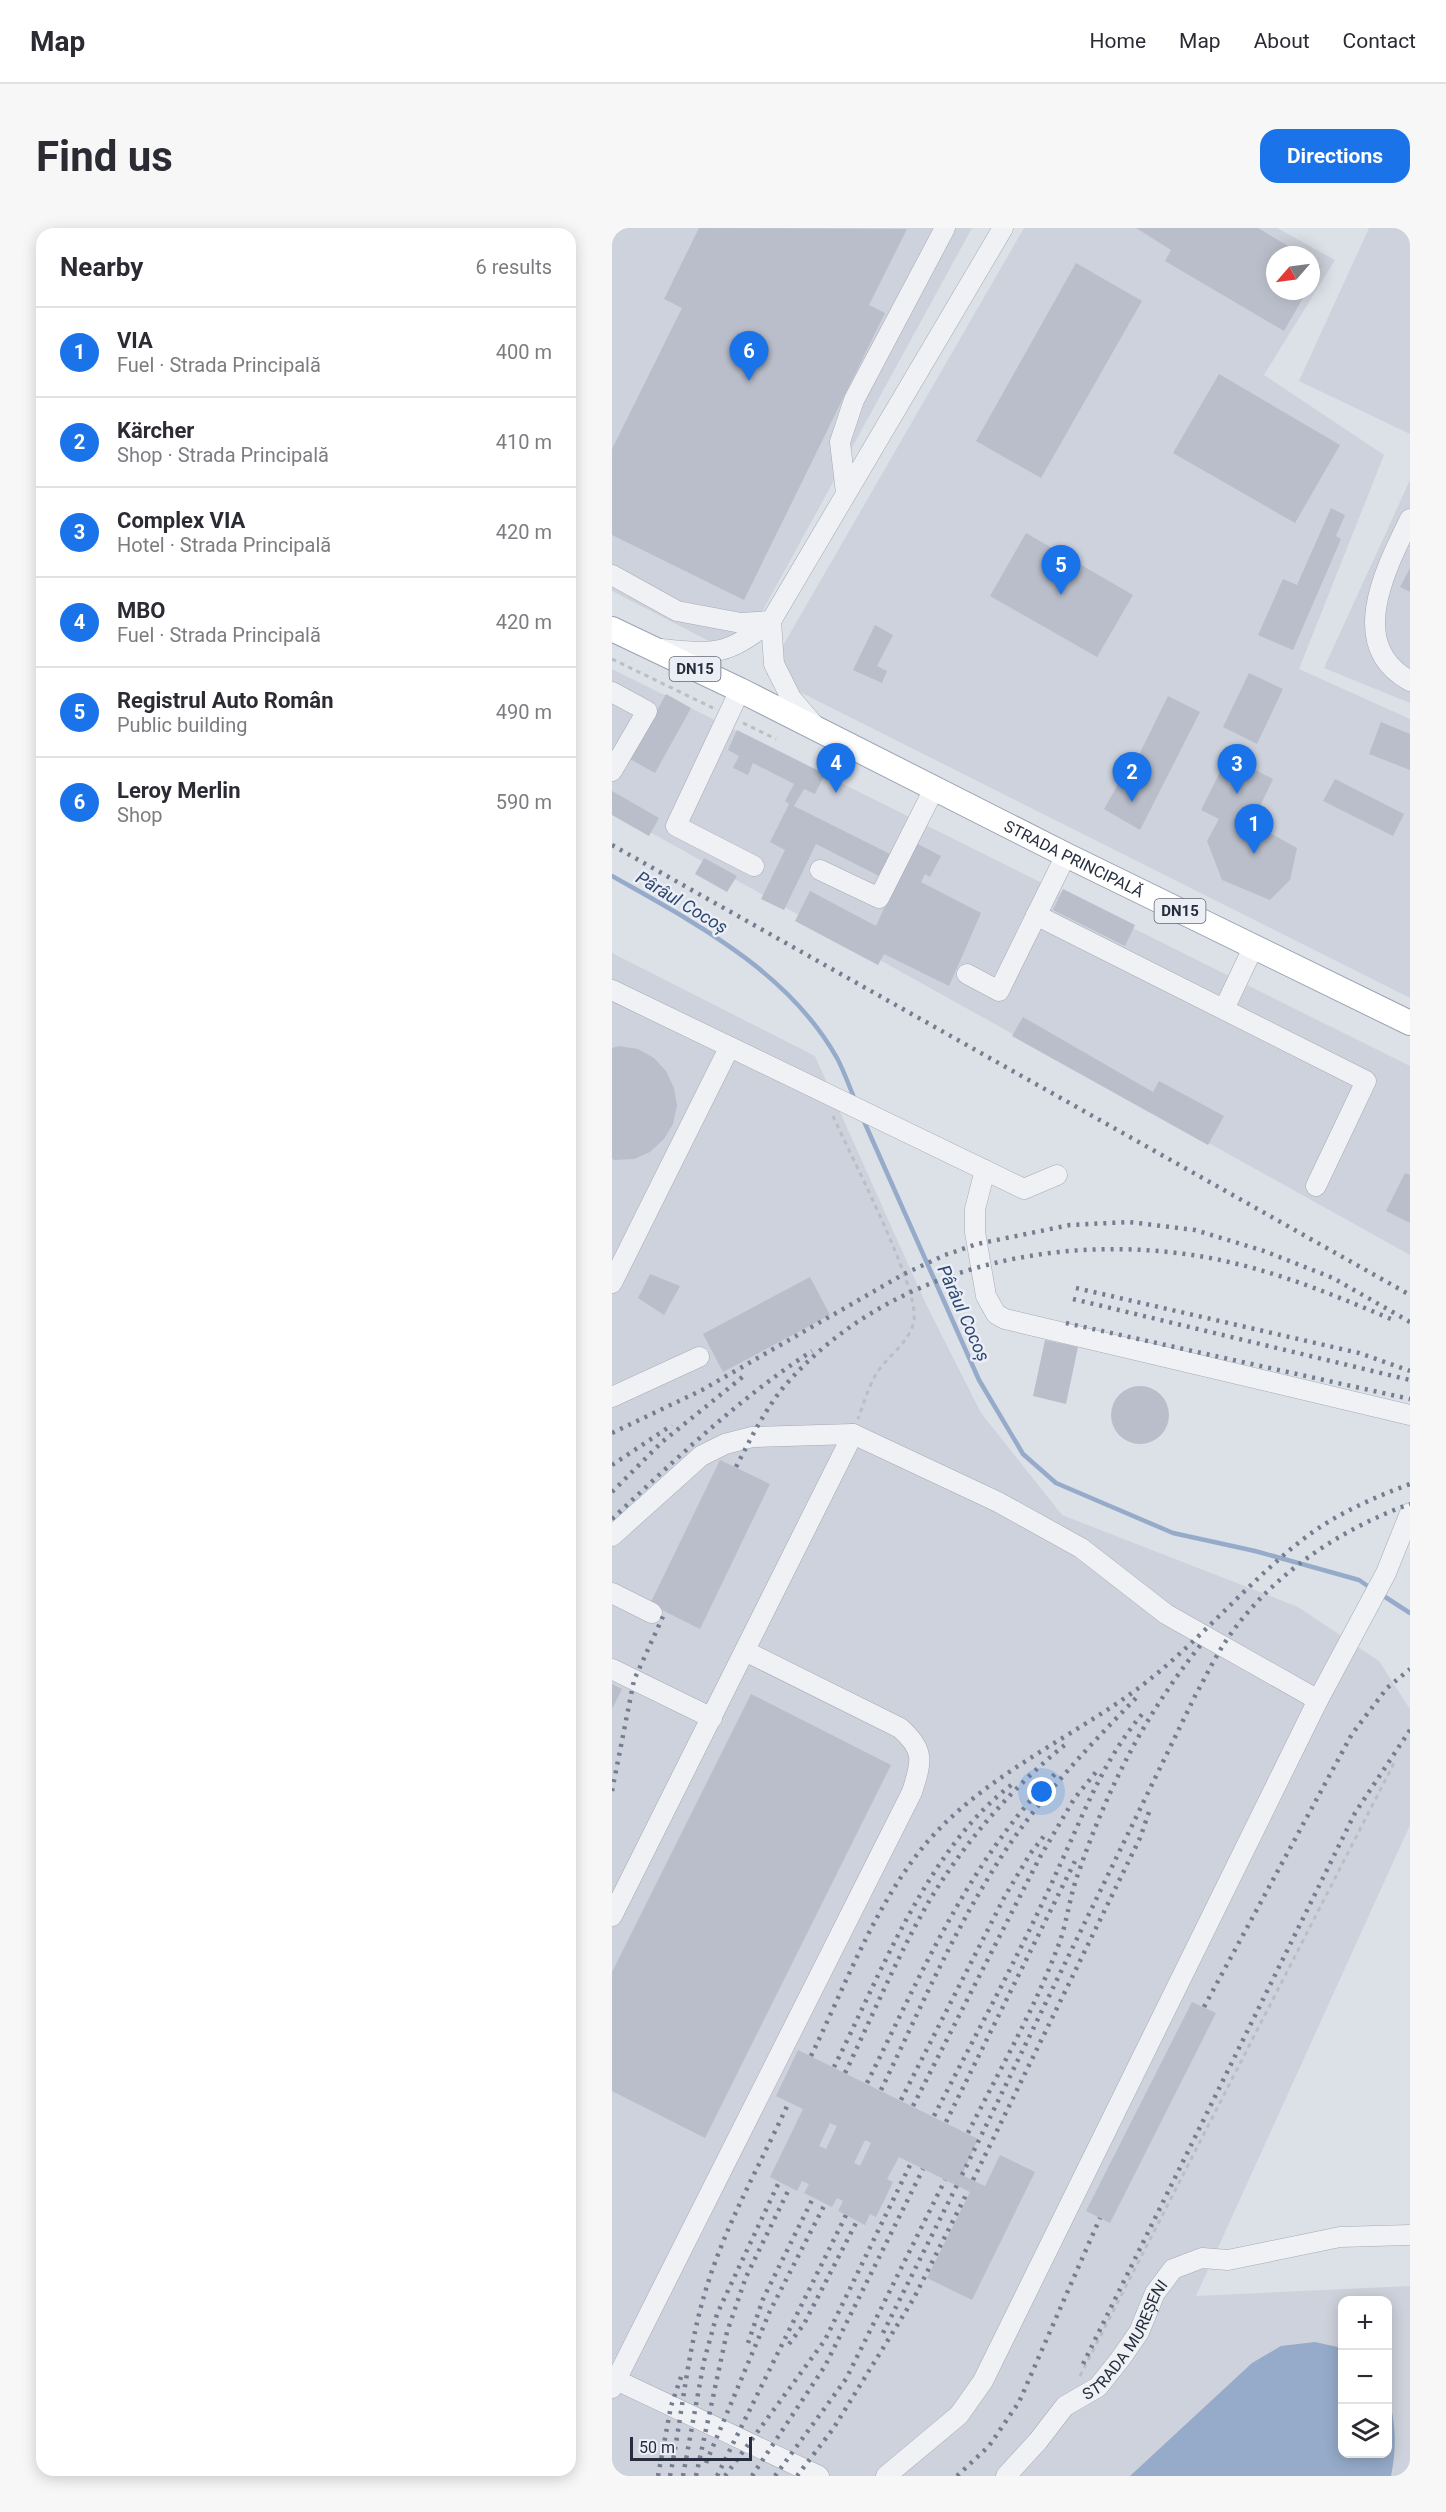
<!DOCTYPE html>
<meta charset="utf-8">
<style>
:root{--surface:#fff;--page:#f7f7f7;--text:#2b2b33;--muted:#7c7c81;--line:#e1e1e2;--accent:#1a73e8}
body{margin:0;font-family:Roboto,sans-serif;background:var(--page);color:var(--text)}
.controls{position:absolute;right:18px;bottom:18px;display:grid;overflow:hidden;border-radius:12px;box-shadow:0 3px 15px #0003}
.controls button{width:54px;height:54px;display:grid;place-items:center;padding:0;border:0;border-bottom:2px solid var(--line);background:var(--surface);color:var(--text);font:30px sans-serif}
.compass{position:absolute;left:654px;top:18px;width:54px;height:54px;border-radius:50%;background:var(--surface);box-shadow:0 3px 15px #0003;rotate:242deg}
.scale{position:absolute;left:18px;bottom:15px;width:122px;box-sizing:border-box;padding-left:6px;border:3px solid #252d3e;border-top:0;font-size:16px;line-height:21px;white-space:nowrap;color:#252d3e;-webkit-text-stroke:4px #ebeff5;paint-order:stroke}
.you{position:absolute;left:430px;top:1564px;width:21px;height:21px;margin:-15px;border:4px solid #fff;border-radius:50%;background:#1a73e8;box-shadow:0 0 0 9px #1a73e833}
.badge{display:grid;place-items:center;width:39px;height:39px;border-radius:50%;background:var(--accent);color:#fff;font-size:20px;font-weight:700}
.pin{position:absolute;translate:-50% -50px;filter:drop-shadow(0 2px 3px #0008)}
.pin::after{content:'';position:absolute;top:32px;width:21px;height:18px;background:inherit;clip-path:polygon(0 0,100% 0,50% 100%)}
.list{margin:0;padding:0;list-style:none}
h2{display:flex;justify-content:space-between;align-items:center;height:78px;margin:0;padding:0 24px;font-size:26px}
h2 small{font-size:20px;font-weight:400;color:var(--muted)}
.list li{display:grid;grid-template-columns:39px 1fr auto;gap:18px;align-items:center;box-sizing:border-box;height:90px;padding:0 24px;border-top:2px solid var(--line)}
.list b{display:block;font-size:22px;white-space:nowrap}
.list p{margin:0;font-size:20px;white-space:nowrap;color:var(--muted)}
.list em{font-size:20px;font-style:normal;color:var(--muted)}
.icon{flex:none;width:33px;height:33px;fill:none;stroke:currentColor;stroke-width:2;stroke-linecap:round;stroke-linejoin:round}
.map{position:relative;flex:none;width:798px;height:2248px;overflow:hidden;border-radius:18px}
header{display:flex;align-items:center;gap:36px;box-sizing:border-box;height:84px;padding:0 30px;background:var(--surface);border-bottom:2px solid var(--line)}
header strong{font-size:28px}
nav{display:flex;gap:33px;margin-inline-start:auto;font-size:21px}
.intro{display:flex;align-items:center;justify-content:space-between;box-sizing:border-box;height:144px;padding:0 36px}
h1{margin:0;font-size:42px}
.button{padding:15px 27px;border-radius:18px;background:var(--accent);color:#fff;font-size:21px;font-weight:700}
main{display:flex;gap:36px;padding:0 36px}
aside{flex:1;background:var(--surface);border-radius:18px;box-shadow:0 3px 15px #0003}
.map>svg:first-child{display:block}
.built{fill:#ced2dc;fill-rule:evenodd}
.water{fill:#95abc9}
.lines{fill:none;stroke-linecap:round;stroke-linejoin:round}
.stream{stroke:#95abc9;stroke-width:4.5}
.building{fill:#b9beca;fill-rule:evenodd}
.minor-casing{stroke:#a5aab4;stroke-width:21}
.major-casing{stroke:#9ba3b3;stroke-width:26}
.path{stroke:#babec5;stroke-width:3;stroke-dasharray:4.5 4.5;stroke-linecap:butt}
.minor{stroke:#eff1f5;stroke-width:20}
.major{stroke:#fff;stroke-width:24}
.rail{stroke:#757e91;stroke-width:4.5;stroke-dasharray:3 6;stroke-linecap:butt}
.labels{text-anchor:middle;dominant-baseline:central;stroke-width:5;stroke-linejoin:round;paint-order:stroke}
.shield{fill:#ebeff5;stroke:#606775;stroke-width:1.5}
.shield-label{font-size:15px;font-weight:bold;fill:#252d3e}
.street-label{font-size:16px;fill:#252d3e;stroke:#ebeff5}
.water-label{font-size:18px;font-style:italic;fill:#2e4873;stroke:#ebeff5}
</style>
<header>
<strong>Map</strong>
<nav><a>Home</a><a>Map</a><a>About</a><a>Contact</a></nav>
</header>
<div class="intro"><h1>Find us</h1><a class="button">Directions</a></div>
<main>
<aside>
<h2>Nearby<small>6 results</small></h2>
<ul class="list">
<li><span class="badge">1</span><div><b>VIA</b><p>Fuel · Strada Principală</p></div><em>400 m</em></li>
<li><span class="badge">2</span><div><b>Kärcher</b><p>Shop · Strada Principală</p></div><em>410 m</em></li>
<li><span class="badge">3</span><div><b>Complex VIA</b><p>Hotel · Strada Principală</p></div><em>420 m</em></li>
<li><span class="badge">4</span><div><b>MBO</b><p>Fuel · Strada Principală</p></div><em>420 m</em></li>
<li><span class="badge">5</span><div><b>Registrul Auto Român</b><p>Public building</p></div><em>490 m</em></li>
<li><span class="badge">6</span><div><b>Leroy Merlin</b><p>Shop</p></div><em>590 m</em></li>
</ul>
</aside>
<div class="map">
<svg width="798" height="2248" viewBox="0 0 798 2248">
<rect width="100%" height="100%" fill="#dce0e7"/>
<!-- built -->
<g class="built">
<polygon points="0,0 360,0 126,428 0,363"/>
<path d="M412 0H665L723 32 652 147 772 227 687 441 798 491V770L154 447ZM663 27H699V63H663Z"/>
<polygon points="757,0 798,0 798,206 687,153"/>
<polygon points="798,252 798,475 712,440"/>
<polygon points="0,441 798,838 798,1027 0,583"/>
<path d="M0 725 203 828 313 1074 369 1185 450 1287 686 1379 767 1433 798 1481V1597L584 2068 798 2058V2248H0ZM730 2072H776V2226H730Z"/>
</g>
<!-- water -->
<path class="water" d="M703 2114 730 2120V2226H776V2167C784 2196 785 2218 779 2248H518L640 2135 669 2118Z"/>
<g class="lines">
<!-- stream -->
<g class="stream">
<path d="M0 648C83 695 176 743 225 830 232 843 237 858 243 872"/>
<polyline points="251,891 367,1152 411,1226 444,1255 561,1305 643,1323 747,1352 760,1361"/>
<polyline points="767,1365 798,1385"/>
</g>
</g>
<!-- building -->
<g class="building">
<polygon points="87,0 295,1 257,77 273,85 132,372 0,307 0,221 70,80 52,71"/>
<polygon points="524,0 646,0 691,27 663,27 663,63 695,63 672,103 553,33 559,22"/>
<polygon points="699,32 709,38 699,56"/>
<polygon points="464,35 530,73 429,250 364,213"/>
<polygon points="607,146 728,217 683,295 561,225"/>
<polygon points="719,280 733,287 724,308 729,311 681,422 646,407 671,351 685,357"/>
<polygon points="414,305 521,367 485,429 378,368"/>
<polygon points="798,340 798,364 788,359"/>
<polygon points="263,397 281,407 265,438 275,443 270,455 241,442"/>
<polygon points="637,445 671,461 645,516 611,499"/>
<polygon points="54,466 79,480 43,545 18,531"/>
<polygon points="556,468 588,484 528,602 492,581 512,546 516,549"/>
<polygon points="769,494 798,506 798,542 757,526"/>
<polygon points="125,502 213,546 203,566 192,561 182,578 280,627 269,649 204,616 172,682 149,671 173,622 158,614 177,576 173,573 182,556 141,535 136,547 121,540 127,528 116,522"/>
<polygon points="616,528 661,551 640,595 685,620 678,652 658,672 610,652 595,613 607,591 589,582"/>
<polygon points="723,551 792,586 781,608 711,573"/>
<polygon points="0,563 47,590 37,608 0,587"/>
<polygon points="302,614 329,628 318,649 313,646 309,654 369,685 337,758 272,726 266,737 183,693 198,663 264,698"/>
<polygon points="92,630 125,648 115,664 83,646"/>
<polygon points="451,661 523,697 513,718 441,682"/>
<polygon points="411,789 541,864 547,853 612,888 596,917 400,808"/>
<polygon points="7,818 26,821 42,830 54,843 62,860 65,878 61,896 52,911 38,924 22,931 3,932 0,931 0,820"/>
<polygon points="793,945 798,947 798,995 774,983"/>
<polygon points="38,1046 68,1058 52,1087 26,1070"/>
<polygon points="198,1049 218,1087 111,1144 91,1106"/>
<polygon points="433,1112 466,1119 454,1176 421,1168"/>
<circle cx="528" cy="1187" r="29"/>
<polygon points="108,1232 158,1256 88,1401 38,1376"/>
<polygon points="0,1456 10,1461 0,1481"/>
<polygon points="139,1466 279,1537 93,1910 0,1863 0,1744"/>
<polygon points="580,1774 604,1785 498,1995 474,1983"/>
<path d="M186 1822 366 1911 350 1947 373 1958 388 1927 423 1944 360 2072 315 2050 358 1964 287 1929 275 1951 281 1954 264 1989 258 1986 253 1997 226 1983 231 1973 225 1970 220 1979 192 1965 197 1956 190 1953 185 1963 158 1949 191 1881 164 1868ZM218 1895 225 1898 214 1921 207 1918ZM253 1912 259 1915 248 1938 242 1935Z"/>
</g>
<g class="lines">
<!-- minor casing -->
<g class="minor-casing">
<g id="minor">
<polyline points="234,265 228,214 242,172 333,0"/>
<path d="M798 291C774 340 733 417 798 453"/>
<polyline points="0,347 65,383 129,395 159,393"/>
<polyline points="159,393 162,436 179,470 203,498"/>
<path d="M50 421C105 427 114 427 159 393L391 0"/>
<polyline points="128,462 64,598 142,638"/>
<polyline points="0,464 35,483 0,543"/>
<polyline points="208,642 267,670 322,561"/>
<polyline points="424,687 754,853 704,958"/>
<polyline points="355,746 387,763 454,627"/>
<polyline points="0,762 412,961 445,947"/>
<polyline points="612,781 641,720"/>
<polyline points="373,942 363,981 363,1004 374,1068 384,1086 393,1091 798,1187"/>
<polyline points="0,1055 117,820"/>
<polyline points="0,1169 87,1129"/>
<polyline points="0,1308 89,1228 113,1216 140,1209 241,1206 386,1274 469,1320 554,1386 706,1472"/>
<polyline points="0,1365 40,1385"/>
<polyline points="0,1441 100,1490"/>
<polyline points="0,1688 241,1206"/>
<polyline points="0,2150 207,2248"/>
<path d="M0 2160 300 1564C310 1533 313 1522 288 1500L133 1423"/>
<polyline points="274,2248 347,2187 371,2153 706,1472 774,1345 798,1285"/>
<path id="s1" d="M394 2248 426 2213 453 2178 486 2159 509 2130 527 2104 543 2065 561 2041 590 2030 616 2032 728 2009 798 2007"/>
</g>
</g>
<!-- major casing -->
<g class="major-casing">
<g id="major">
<path id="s2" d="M0 401 128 462 454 627 798 795"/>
</g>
</g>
<!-- path -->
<g class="path">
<polyline points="0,431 101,480"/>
<polyline points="131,495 164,511"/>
<path d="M221 888C238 927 307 1058 302 1092 298 1116 274 1128 263 1148 256 1161 251 1177 246 1191"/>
<polyline points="468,2148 784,1531"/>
</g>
<!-- minor -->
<use href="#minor" class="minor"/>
<!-- major -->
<use href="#major" class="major"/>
<!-- rail -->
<g class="rail">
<polyline points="0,617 798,1067"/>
<polyline points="464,1060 747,1125 798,1143"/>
<polyline points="461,1071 798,1152"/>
<polyline points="454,1095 798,1171"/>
<polyline points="0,1205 90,1162 292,1046 333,1027 365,1016 458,997 517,994 583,1002 652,1023 721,1050 798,1094"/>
<polyline points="0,1237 60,1197"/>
<path d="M124 1239C138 1212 151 1185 170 1161 269 1044 434 1005 580 1027 649 1037 715 1064 779 1091"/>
<polyline points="0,1264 50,1214 133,1147"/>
<path d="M0 1291C64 1231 126 1171 200 1123"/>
<polyline points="0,1563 22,1452 53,1384"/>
<polyline points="592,1779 740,1506 775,1460 798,1441"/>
<path d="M199 1828C234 1756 264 1674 316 1613 375 1546 458 1511 528 1459 586 1415 633 1357 690 1312 722 1287 760 1270 798 1256"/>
<path d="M222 1839C269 1746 317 1617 402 1555"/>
<path d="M233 1845C260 1789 285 1729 316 1675 351 1616 400 1559 454 1516"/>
<path d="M255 1855C309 1747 358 1630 445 1544"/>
<path d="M269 1862C304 1790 336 1715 378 1647 417 1581 472 1523 526 1468"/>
<polyline points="289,1872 393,1668 418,1626 432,1608"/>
<polyline points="301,1878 428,1629 462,1571 484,1544"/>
<path d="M322 1888C364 1806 409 1724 447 1639 472 1585 492 1530 532 1484"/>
<polyline points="334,1894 464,1631"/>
<path d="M356 1905C386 1845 421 1784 445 1721 455 1697 457 1670 466 1646 496 1559 533 1486 591 1414"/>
<path d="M350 1947 583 1468C592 1452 600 1435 610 1419 652 1352 725 1302 798 1276"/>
<polyline points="361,1952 528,1610 537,1584"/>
<polyline points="271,2105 345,1957"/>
<polyline points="136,2115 151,2071 201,1970"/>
<polyline points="177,2116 192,2096 245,1993"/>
<polyline points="471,2136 743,1585 798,1502"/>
<polyline points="94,2235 158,2083 213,1976"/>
<polyline points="46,2248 59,2178 70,2146"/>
<path d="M58 2248C70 2188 75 2126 92 2068 111 2001 148 1937 177 1874"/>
<polyline points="71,2248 92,2133 105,2086 167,1954"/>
<polyline points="84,2248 115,2104 134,2049 178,1959"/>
<polyline points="105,2248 234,1987"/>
<polyline points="113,2248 213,2112 299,1935"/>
<polyline points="140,2248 213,2138 311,1941"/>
<polyline points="163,2248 234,2151 333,1952"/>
<polyline points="185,2248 221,2201 302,2070 356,1963"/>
<polyline points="345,2248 377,2218 407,2174 488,1990"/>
</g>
</g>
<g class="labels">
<!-- shield labels -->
<g class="shield">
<rect x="57.5" y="429" width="51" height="24" rx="4.5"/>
<rect x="542.5" y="671" width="51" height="24" rx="4.5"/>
</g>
<g class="shield-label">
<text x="83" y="441">DN15</text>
<text x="568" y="683">DN15</text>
</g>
<!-- street labels -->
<g class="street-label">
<text stroke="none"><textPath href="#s2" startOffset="516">STRADA PRINCIPALĂ</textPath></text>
<text stroke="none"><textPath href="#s1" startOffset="184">STRADA MUREȘENI</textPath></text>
</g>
<!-- water labels -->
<g class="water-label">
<text transform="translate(70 674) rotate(31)">Pârâul Cocoș</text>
<text transform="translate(352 1085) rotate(66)">Pârâul Cocoș</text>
</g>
</g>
</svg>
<div class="controls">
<button>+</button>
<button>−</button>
<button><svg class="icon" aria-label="layers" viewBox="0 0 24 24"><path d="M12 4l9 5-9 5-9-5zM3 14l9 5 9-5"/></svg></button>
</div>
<svg class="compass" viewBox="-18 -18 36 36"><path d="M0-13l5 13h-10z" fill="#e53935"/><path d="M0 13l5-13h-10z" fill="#7c7c81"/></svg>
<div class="scale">50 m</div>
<div class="you"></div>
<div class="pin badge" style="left:642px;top:626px">1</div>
<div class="pin badge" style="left:520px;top:574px">2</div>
<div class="pin badge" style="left:625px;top:566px">3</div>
<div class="pin badge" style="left:224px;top:565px">4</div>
<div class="pin badge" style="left:449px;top:367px">5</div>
<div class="pin badge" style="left:137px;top:153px">6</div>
</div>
</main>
